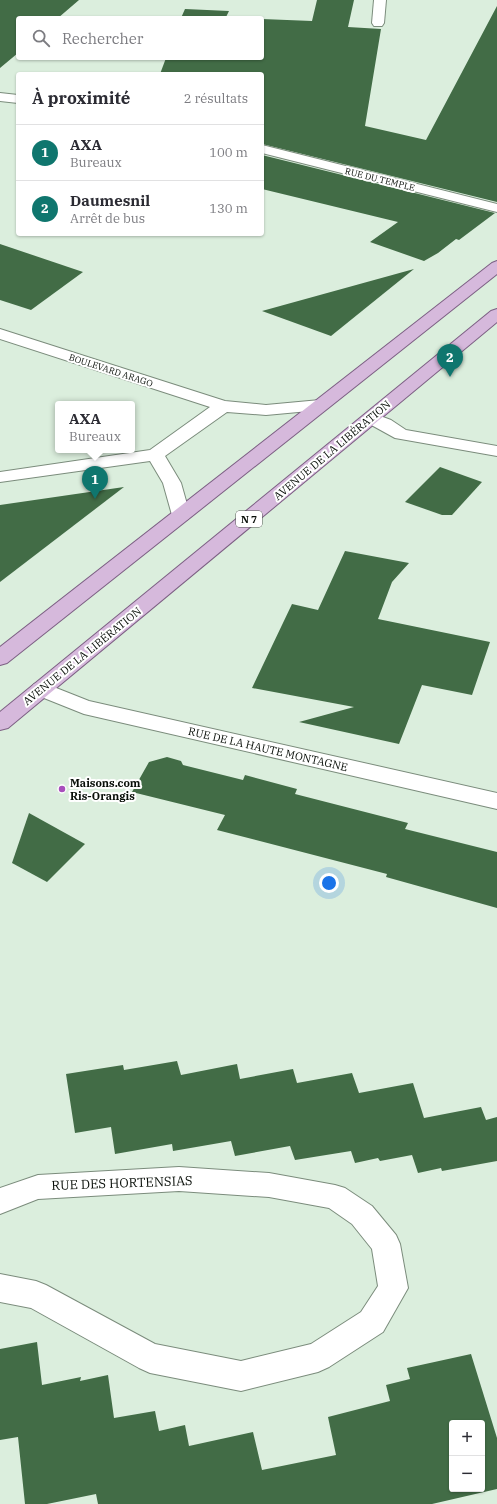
<!DOCTYPE html>
<html lang="fr">
<meta charset="utf-8">
<style>
:root{--surface:#fff;--page:#f7f7f7;--text:#2b2b33;--muted:#7c7c81;--line:#e1e1e2;--accent:#0f766e}
body{margin:0;font-family:"IBM Plex Serif",serif;background:var(--page);color:var(--text)}
.controls{position:absolute;right:12px;bottom:12px;display:grid;overflow:hidden;border-radius:4px;box-shadow:0 1px 3px #0004}
.controls button{width:36px;height:36px;display:grid;place-items:center;padding:0;border:0;border-bottom:1px solid var(--line);background:var(--surface);color:var(--text);font:20px sans-serif}
.you{position:absolute;left:329px;top:883px;width:14px;height:14px;margin:-10px;border:3px solid #fff;border-radius:50%;background:#1a73e8;box-shadow:0 0 0 6px #1a73e833}
.badge{display:grid;place-items:center;width:26px;height:26px;border-radius:50%;background:var(--accent);color:#fff;font-size:13px;font-weight:700}
.pin{position:absolute;translate:-50% -33px;filter:drop-shadow(0 1px 2px #0008)}
.pin::after{content:'';position:absolute;top:21px;width:14px;height:12px;background:inherit;clip-path:polygon(0 0,100% 0,50% 100%)}
.popup{position:absolute;left:55px;top:401px;width:80px;height:52px;box-sizing:border-box;display:grid;place-content:center;border-radius:4px;background:var(--surface);filter:drop-shadow(0 1px 3px #0005);font-size:13px;white-space:nowrap;color:var(--muted)}
.popup b{font-size:15px;color:var(--text)}
.popup::after{content:'';position:absolute;left:50%;top:100%;margin-left:-8px;border:8px solid transparent;border-top-color:var(--surface)}
.list{margin:0;padding:0;list-style:none}
h2{display:flex;justify-content:space-between;align-items:center;height:52px;margin:0;padding:0 16px;font-size:17px}
h2 small{font-size:13px;font-weight:400;color:var(--muted)}
.list li{display:grid;grid-template-columns:26px 1fr auto;gap:12px;align-items:center;box-sizing:border-box;height:56px;padding:0 16px;border-top:1px solid var(--line)}
.list b{display:block;font-size:15px;white-space:nowrap}
.list p{margin:0;font-size:13px;white-space:nowrap;color:var(--muted)}
.list em{font-size:13px;font-style:normal;color:var(--muted)}
.icon{flex:none;width:22px;height:22px;fill:none;stroke:currentColor;stroke-width:2;stroke-linecap:round;stroke-linejoin:round}
.map{position:relative;flex:none;width:497px;height:1504px;overflow:hidden}
.search{position:absolute;background:var(--surface);box-shadow:0 1px 3px #0004;left:16px;top:16px;width:248px;height:44px;display:flex;align-items:center;gap:10px;box-sizing:border-box;padding:0 14px;border-radius:4px;color:var(--muted);font-size:15px}
.panel{position:absolute;background:var(--surface);box-shadow:0 1px 3px #0004;left:16px;top:72px;width:248px;height:164px;border-radius:4px}
.map>svg:first-child{display:block}
.building{fill:#426c46;fill-rule:evenodd}
.lines{fill:none;stroke-linecap:round;stroke-linejoin:round}
.minor-casing{stroke:#7b8c7c;stroke-width:2}
.primary-casing{stroke:#7c5f83;stroke-width:2}
.minor{fill:#fff;fill-rule:evenodd}
.primary{fill:#d6b9dc;fill-rule:evenodd}
.poi-dot{fill:#a84fbc;stroke:#fff;stroke-width:1.5}
.labels{text-anchor:middle;dominant-baseline:central;stroke-width:4;stroke-linejoin:round;paint-order:stroke}
.far-street-label{font-size:9px;fill:#080e08;stroke:#fff}
.shield{fill:#fff;stroke:#525652;stroke-width:1}
.shield-label{font-size:10px;font-weight:bold;fill:#080e08}
.street-label{font-size:11px;fill:#080e08;stroke:#fff}
.poi-label{font-size:11px;font-weight:bold;fill:#080e08;stroke:#fff;text-anchor:start}
.near-street-label{font-size:13px;fill:#080e08;stroke:#fff}
</style>
<div class="map">
<svg width="497" height="1504" viewBox="0 0 497 1504">
<rect width="100%" height="100%" fill="#dbeedd"/>
<!-- building -->
<g class="building">
<polygon points="0,0 79,0 58,18 18,18 18,53 0,68"/>
<polygon points="317,0 354,0 348,27 381,29 365,126 426,140 497,6 497,202 262,144 262,74 160,74 166,58 262,58 262,19 312,21"/>
<polygon points="185,9 229,11 226,17 239,18 181,18"/>
<polygon points="262,155 495,213 459,240 456,239 438,253 424,261 370,242 398,222 262,189"/>
<polygon points="0,244 83,272 31,310 0,300"/>
<polygon points="414,269 331,336 262,311"/>
<polygon points="440,467 482,482 452,515 442,515 405,502"/>
<polygon points="124,487 0,582 0,505"/>
<polygon points="345,551 409,563 392,582 378,619 490,642 472,695 422,685 399,744 299,722 354,707 252,688 292,604 318,610"/>
<polygon points="167,757 181,761 183,765 243,780 245,775 297,789 295,794 408,823 405,829 497,852 497,908 386,877 387,874 217,830 225,815 132,792 149,762"/>
<polygon points="29,813 85,844 47,882 12,863"/>
<polygon points="177,1061 181,1075 237,1064 240,1079 293,1069 297,1083 352,1073 359,1093 413,1083 424,1118 481,1107 486,1120 497,1117 497,1161 442,1171 441,1168 418,1173 412,1155 380,1161 378,1158 355,1163 351,1151 295,1160 290,1146 235,1156 231,1141 173,1151 172,1144 115,1154 111,1127 75,1133 66,1074 123,1065 124,1070"/>
<path d="M37 1342 42 1385 81 1377 80 1381 108 1375 114 1418 155 1411 159 1431 185 1425 189 1446 253 1432 262 1470 336 1455 328 1417 390 1401 386 1385 410 1379 407 1368 471 1354 497 1438V1489L432 1504H98L96 1494 47 1504H25L18 1437 0 1440V1349ZM452 1423H482V1489H452Z"/>
</g>
<g class="lines">
<!-- minor casing -->
<g class="minor-casing">
<g id="minor">
<polygon points="374,0 386,0 384,23 382,26 374,26 372,23"/>
<polygon points="0,93 18,95 18,103 0,101"/>
<polygon points="262,145 497,204 497,212 262,153"/>
<polygon points="0,329 225,401 266,405 320,400 326,401 329,405 326,409 320,410 266,415 227,412 165,456 181,483 190,515 188,519 181,521 174,519 172,515 163,483 150,461 0,482 0,472 150,450 210,407 0,339"/>
<polygon points="372,413 391,420 406,430 497,446 497,456 395,438 366,422 363,418 366,414"/>
<polygon points="41,682 89,701 497,793 497,809 84,714 34,694 30,689 34,684"/>
<polygon points="179,1167 269,1173 335,1185 345,1188 372,1206 396,1235 400,1244 408,1288 383,1332 329,1367 318,1372 241,1391 150,1373 139,1368 31,1308 0,1302 0,1274 36,1281 46,1285 155,1344 241,1361 311,1344 361,1312 378,1286 372,1249 352,1224 329,1208 269,1197 179,1191 38,1199 0,1214 0,1188 38,1175"/>
</g>
</g>
<!-- primary casing -->
<g class="primary-casing">
<g id="primary">
<polygon points="497,261 497,274 7,663 0,665 0,647 492,263"/>
<polygon points="497,309 497,322 8,728 0,730 0,712 491,311"/>
</g>
</g>
<!-- minor -->
<use href="#minor" class="minor"/>
<!-- primary -->
<use href="#primary" class="primary"/>
</g>
<!-- markers -->
<circle class="poi-dot" cx="62" cy="789" r="4"/>
<g class="labels">
<!-- far-street labels -->
<g class="far-street-label">
<text transform="translate(380 179) rotate(14)">RUE DU TEMPLE</text>
<text transform="translate(111 370) rotate(18)">BOULEVARD ARAGO</text>
</g>
<!-- shield labels -->
<rect class="shield" x="236" y="511" width="26" height="16" rx="3"/>
<g class="shield-label">
<text x="249" y="519">N 7</text>
</g>
<!-- street labels -->
<g class="street-label">
<text transform="translate(332 450) rotate(-40)">AVENUE DE LA LIBÉRATION</text>
<text transform="translate(82 656) rotate(-39)">AVENUE DE LA LIBÉRATION</text>
<text transform="translate(268 749) rotate(13)">RUE DE LA HAUTE MONTAGNE</text>
</g>
<!-- poi labels -->
<g class="poi-label">
<text x="70" y="783">Maisons.com<tspan x="70" dy="13">Ris-Orangis</tspan></text>
</g>
<!-- near-street labels -->
<g class="near-street-label">
<text transform="translate(122 1183) rotate(-2)">RUE DES HORTENSIAS</text>
</g>
</g>
</svg>
<div class="controls">
<button>+</button>
<button>−</button>
</div>
<div class="you"></div>
<div class="pin badge" style="left:95px;top:499px">1</div>
<div class="popup"><b>AXA</b>Bureaux</div>
<div class="pin badge" style="left:450px;top:377px">2</div>
<div class="search"><svg class="icon" aria-label="search" viewBox="0 0 24 24"><circle cx="10" cy="10" r="6"/><path d="M15 15l6 6"/></svg>Rechercher</div>
<section class="panel">
<h2>À proximité<small>2 résultats</small></h2>
<ul class="list">
<li><span class="badge">1</span><div><b>AXA</b><p>Bureaux</p></div><em>100 m</em></li>
<li><span class="badge">2</span><div><b>Daumesnil</b><p>Arrêt de bus</p></div><em>130 m</em></li>
</ul>
</section>
</div>
